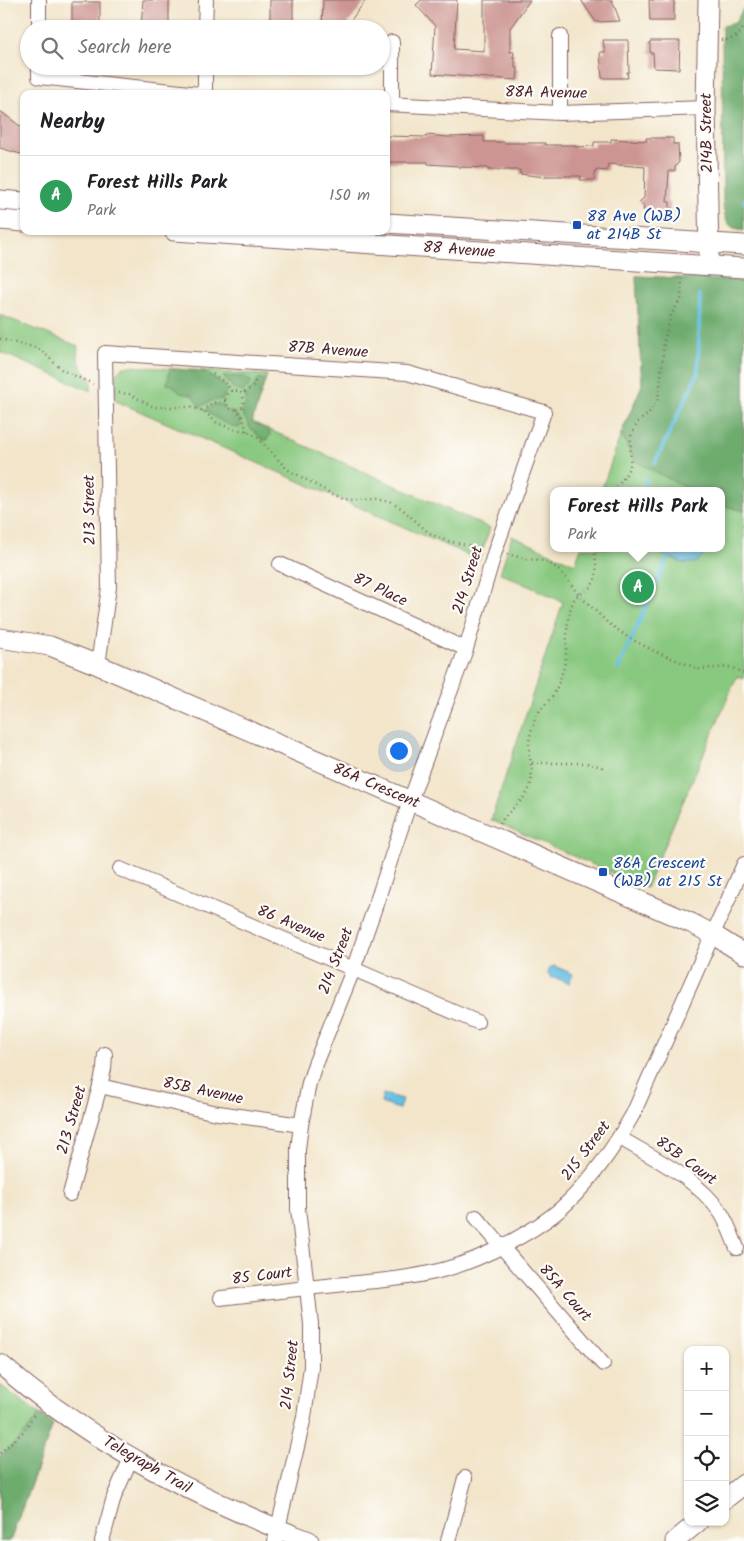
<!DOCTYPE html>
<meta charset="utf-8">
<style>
:root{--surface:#fff;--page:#f2f2f2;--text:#202124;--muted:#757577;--line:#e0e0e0;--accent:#1f6fb2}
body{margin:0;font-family:Kalam,sans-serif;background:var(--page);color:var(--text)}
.controls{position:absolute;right:15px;bottom:15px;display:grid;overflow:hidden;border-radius:10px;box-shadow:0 1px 4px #0004}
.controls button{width:45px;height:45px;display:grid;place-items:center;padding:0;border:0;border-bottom:1px solid var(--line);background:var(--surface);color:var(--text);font:25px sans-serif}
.you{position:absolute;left:398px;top:750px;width:18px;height:18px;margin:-12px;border:4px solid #fff;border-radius:50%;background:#1a73e8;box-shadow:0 0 0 8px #1a73e833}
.badge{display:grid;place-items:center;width:32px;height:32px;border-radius:50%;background:var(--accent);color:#fff;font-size:16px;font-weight:700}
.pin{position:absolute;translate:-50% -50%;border:2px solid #fff;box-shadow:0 1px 5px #0006}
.popup{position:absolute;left:550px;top:487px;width:175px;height:65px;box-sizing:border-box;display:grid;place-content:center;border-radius:10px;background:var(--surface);filter:drop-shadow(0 1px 4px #0005);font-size:16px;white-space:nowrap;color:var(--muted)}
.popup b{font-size:19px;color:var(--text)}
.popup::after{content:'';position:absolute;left:50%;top:100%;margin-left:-10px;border:10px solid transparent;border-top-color:var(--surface)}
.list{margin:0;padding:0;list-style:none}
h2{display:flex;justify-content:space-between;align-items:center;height:65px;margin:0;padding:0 20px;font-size:21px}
h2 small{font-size:16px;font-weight:400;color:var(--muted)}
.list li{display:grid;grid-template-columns:32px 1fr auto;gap:15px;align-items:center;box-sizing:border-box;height:80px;padding:0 20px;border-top:1px solid var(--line)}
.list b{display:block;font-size:19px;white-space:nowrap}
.list p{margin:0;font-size:16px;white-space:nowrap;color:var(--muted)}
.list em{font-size:16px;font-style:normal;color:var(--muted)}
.icon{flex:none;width:28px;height:28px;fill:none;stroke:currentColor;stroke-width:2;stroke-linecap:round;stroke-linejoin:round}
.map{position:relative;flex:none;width:744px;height:1541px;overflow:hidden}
.search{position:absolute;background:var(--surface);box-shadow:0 1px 4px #0004;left:20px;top:20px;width:370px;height:55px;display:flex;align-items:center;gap:12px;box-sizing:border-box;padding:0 18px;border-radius:28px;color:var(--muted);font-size:19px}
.panel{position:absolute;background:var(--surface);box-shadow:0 1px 4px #0004;left:20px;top:90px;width:370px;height:145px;border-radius:10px}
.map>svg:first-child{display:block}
.green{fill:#88c87f;stroke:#697455}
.forest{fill:#6eac6e;stroke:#5c664c}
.water{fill:#66c0e3;stroke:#587087}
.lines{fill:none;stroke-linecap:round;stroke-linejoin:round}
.stream{stroke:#66c0e3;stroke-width:4}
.building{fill:#cc9592}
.street-casing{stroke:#856463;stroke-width:16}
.secondary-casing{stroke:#856463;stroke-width:21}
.path{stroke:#856463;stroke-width:2.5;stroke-dasharray:1 4;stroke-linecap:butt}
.street{stroke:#fff;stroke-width:14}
.secondary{stroke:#fff;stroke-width:19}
.transit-dot{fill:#1a4fb4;stroke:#fdfcf7;stroke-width:2}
.labels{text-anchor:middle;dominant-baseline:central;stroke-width:4.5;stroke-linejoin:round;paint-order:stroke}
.street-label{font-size:16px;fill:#4a1f2b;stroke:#fdfcf7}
.transit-label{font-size:16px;fill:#164399;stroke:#fdfcf7;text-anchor:start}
</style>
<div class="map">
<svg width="744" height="1541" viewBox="0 0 744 1541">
<rect width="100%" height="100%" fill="#fdfcf7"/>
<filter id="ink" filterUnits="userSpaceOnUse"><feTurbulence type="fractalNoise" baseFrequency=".02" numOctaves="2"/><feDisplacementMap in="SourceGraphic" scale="10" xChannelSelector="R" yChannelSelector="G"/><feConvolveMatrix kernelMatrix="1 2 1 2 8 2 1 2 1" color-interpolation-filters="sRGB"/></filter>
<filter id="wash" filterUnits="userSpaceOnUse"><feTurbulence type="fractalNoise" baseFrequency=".0096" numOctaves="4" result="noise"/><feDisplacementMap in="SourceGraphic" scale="20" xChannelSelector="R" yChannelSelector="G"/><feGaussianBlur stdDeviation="1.12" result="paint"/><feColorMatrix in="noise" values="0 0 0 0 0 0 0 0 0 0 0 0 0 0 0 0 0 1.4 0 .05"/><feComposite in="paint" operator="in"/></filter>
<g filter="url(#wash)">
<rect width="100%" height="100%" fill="#f2e5ca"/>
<!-- green -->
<g class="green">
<polygon points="636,276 744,281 744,679 737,676 646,888 491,820 563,602 500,573 512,536 575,564 581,548 722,548 722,491 601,491 621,434 642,385"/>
<path d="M0 315 78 346C76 360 81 369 91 379V391L0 352Z"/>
<polygon points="130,366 267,375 252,422 490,528 479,560 116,401 115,377 118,371 121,368"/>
<polygon points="0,1385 53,1424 10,1541 0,1541"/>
</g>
<!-- forest -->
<g class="forest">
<path d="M744 7V230C727 228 726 222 723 206L722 26 735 23Z"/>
<polygon points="636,276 744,281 744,511 722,505 722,491 692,491 635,461 621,434 642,385"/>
<polygon points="170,369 203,371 224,385 226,390 223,399 211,401 200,407 192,395 180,393 173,385 167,384"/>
<polygon points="223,376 245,377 252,382 243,392 234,389"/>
<path d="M261 379 265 380 252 422 269 430 270 436 266 440C260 439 257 436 255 431L251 429 241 411C246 407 247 401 245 395L254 387 258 380Z"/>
<path d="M213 405H222L228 411 234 412C239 417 243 421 239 428 226 425 216 419 206 410Z"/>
<path d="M39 1415 53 1424 10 1541H0V1457C15 1444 28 1431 39 1415Z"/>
</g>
<!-- water -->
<g class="water">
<polygon points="652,548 706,548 705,554 695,563 682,563"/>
<path d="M554 966 573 974 569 983 556 978H551C546 972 547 968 554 966Z"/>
<polygon points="383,1094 402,1099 399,1109 381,1103"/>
</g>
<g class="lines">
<!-- stream -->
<g class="stream">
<polyline points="744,202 744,201"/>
<polyline points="655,463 698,373 700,295"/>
<polyline points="644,491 646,479"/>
<polyline points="618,669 668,557"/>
</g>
</g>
<g id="blocks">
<!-- building -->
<g class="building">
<polygon points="143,0 169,0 169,29 141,29"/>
<rect x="270" y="0" width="23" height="29"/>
<polygon points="323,0 366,0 348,24 347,29 322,29"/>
<polygon points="421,0 457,0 454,49 484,51 484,0 530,0 510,28 510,52 514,52 513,58 515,58 515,68 518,68 517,80 432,74 435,26 416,5"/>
<polygon points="581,0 612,0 620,21 596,22"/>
<polygon points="649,0 674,1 674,21 650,21"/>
<rect x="72" y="2" width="28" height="27"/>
<polygon points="603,40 628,40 629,72 627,72 628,78 602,78 600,52 605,52"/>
<polygon points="650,41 680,41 679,69 654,68 653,53 650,53"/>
<polygon points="0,111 24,129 24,155 0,148"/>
<polygon points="427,135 448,137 484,136 484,142 504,142 504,143 545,143 545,145 574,145 575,147 594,146 594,142 611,142 611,139 647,141 646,138 673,138 673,144 678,144 679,162 675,167 675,171 669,171 667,202 670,202 670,212 643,210 644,206 639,202 644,198 645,167 608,164 607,171 596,170 594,180 580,180 581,176 545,176 545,177 520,174 520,170 488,170 488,168 459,167 459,166 428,164 428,162 386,162 386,136 427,137"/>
</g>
</g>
</g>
<g filter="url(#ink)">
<use href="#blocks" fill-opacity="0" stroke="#856463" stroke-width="1"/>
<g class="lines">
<!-- street casing -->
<g class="street-casing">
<g id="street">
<polyline points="39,29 39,0"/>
<polyline points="205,29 206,0"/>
<polyline points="560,36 560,113"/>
<polyline points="39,66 39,77 200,94"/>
<polyline points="205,94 205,66"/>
<polyline points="386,104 560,113 706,108"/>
<polyline points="392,104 392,42"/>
<polyline points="280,564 466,649"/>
<polyline points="98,665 109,587 105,353 407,373 544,412 495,551 466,649 410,801 375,907 353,970 315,1064 309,1083 301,1125 298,1149 298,1209 311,1324 311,1367 304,1417 275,1541"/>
<polyline points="120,869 477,1022"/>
<polyline points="100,1086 212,1112 301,1125"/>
<path d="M620 1138C655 1159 697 1178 721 1213 728 1224 732 1236 737 1248"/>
<polyline points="70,1194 100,1086 104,1069 105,1054"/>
<polyline points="476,1217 603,1364"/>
<path d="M221 1298C263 1293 304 1288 345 1284 379 1281 414 1278 446 1269 483 1259 541 1229 568 1202 595 1176 615 1146 633 1114L744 864"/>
<polyline points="102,1541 114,1497 131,1458"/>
<polyline points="448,1541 465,1478"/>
</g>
</g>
<!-- secondary casing -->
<g class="secondary-casing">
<g id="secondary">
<polyline points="708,0 706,108 709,255"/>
<polyline points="0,200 24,202"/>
<polyline points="0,220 24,222"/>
<polyline points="386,223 744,245"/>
<polyline points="174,231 744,268"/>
<polyline points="0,638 50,646 98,665 691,923 712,934 744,954"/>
<path d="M0 1364C89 1442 198 1499 309 1541"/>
<polyline points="725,1499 744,1484"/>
<polyline points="675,1541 698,1522"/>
</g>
</g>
<!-- path -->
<g class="path">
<path d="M721 40C733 40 739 37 744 26"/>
<polyline points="0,339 37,348 44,353 62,370 93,384"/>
<polyline points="213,374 227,384 231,391 227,394 225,401"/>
<polyline points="231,391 239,391 242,394 252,387 258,376"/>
<polyline points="119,393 129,394 154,407 191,407 204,411 217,423 233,429 247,431 257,437 287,469 332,494 345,499 355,500 377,499 390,502 401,508 428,532 437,537 447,541 482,548"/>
<path d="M237 410 242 407C244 402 244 399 242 394"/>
<polyline points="202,411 212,403 225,401 229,408 237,410 242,416 247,431"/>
<polyline points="614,491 625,476 630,466 631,437 634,429 638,422 648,414 658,399 660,387 664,342 671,315 681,299 682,279"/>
<polyline points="507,554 526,559 540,560 553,565 566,578 578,594 608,623 629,638 656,652 699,669 730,667 744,673"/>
<polyline points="532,763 587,763 602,767 603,765"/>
<path d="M500 824C507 810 522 804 529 789 535 774 529 761 529 745 529 737 532 729 534 722 537 712 544 706 551 698 557 690 560 679 563 670 570 648 563 625 573 602 576 594 583 594 589 588 601 578 595 561 594 548"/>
<polyline points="0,1453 24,1431 35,1413"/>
</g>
<!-- street -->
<use href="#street" class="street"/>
<!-- secondary -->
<use href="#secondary" class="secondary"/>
</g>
</g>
<!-- markers -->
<g class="transit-dot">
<rect x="572" y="220" width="10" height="10" rx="2.5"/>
<rect x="598" y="867" width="10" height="10" rx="2.5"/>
</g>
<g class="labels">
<!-- street labels -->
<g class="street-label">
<text transform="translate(546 93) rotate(1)">88A Avenue</text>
<text transform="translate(707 133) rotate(-91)">214B Street</text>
<text transform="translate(459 250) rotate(4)">88 Avenue</text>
<text transform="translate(328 350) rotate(4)">87B Avenue</text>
<text transform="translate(90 510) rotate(-91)">213 Street</text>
<text transform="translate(468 580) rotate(-73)">214 Street</text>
<text transform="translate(380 590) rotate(25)">87 Place</text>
<text transform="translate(376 786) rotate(23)">86A Crescent</text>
<text transform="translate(291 924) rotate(23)">86 Avenue</text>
<text transform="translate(336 961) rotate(-69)">214 Street</text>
<text transform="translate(203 1091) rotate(12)">85B Avenue</text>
<text transform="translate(72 1120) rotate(-74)">213 Street</text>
<text transform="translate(586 1151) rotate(-53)">215 Street</text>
<text transform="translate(686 1161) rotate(36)">85B Court</text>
<text transform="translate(262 1276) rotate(-7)">85 Court</text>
<text transform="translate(565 1293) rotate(49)">85A Court</text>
<text transform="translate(290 1375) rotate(-84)">214 Street</text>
<text transform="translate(147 1465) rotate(30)">Telegraph Trail</text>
</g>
<!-- transit labels -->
<g class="transit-label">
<text x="587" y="216">88 Ave (WB)<tspan x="587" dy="18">at 214B St</tspan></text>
<text x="613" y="863">86A Crescent<tspan x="613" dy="18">(WB) at 215 St</tspan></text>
</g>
</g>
</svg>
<div class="controls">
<button>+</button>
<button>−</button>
<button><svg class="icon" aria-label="locate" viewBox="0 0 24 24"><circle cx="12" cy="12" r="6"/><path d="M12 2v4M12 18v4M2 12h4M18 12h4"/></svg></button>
<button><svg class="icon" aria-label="layers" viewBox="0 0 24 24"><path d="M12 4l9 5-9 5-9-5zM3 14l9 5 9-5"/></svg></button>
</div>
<div class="you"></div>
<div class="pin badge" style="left:638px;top:587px;background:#2e9e5b">A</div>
<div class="popup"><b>Forest Hills Park</b>Park</div>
<div class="search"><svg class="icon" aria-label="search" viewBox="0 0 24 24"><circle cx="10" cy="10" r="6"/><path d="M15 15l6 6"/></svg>Search here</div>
<section class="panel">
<h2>Nearby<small></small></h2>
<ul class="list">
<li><span class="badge" style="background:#2e9e5b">A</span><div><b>Forest Hills Park</b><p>Park</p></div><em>150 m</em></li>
</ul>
</section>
</div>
